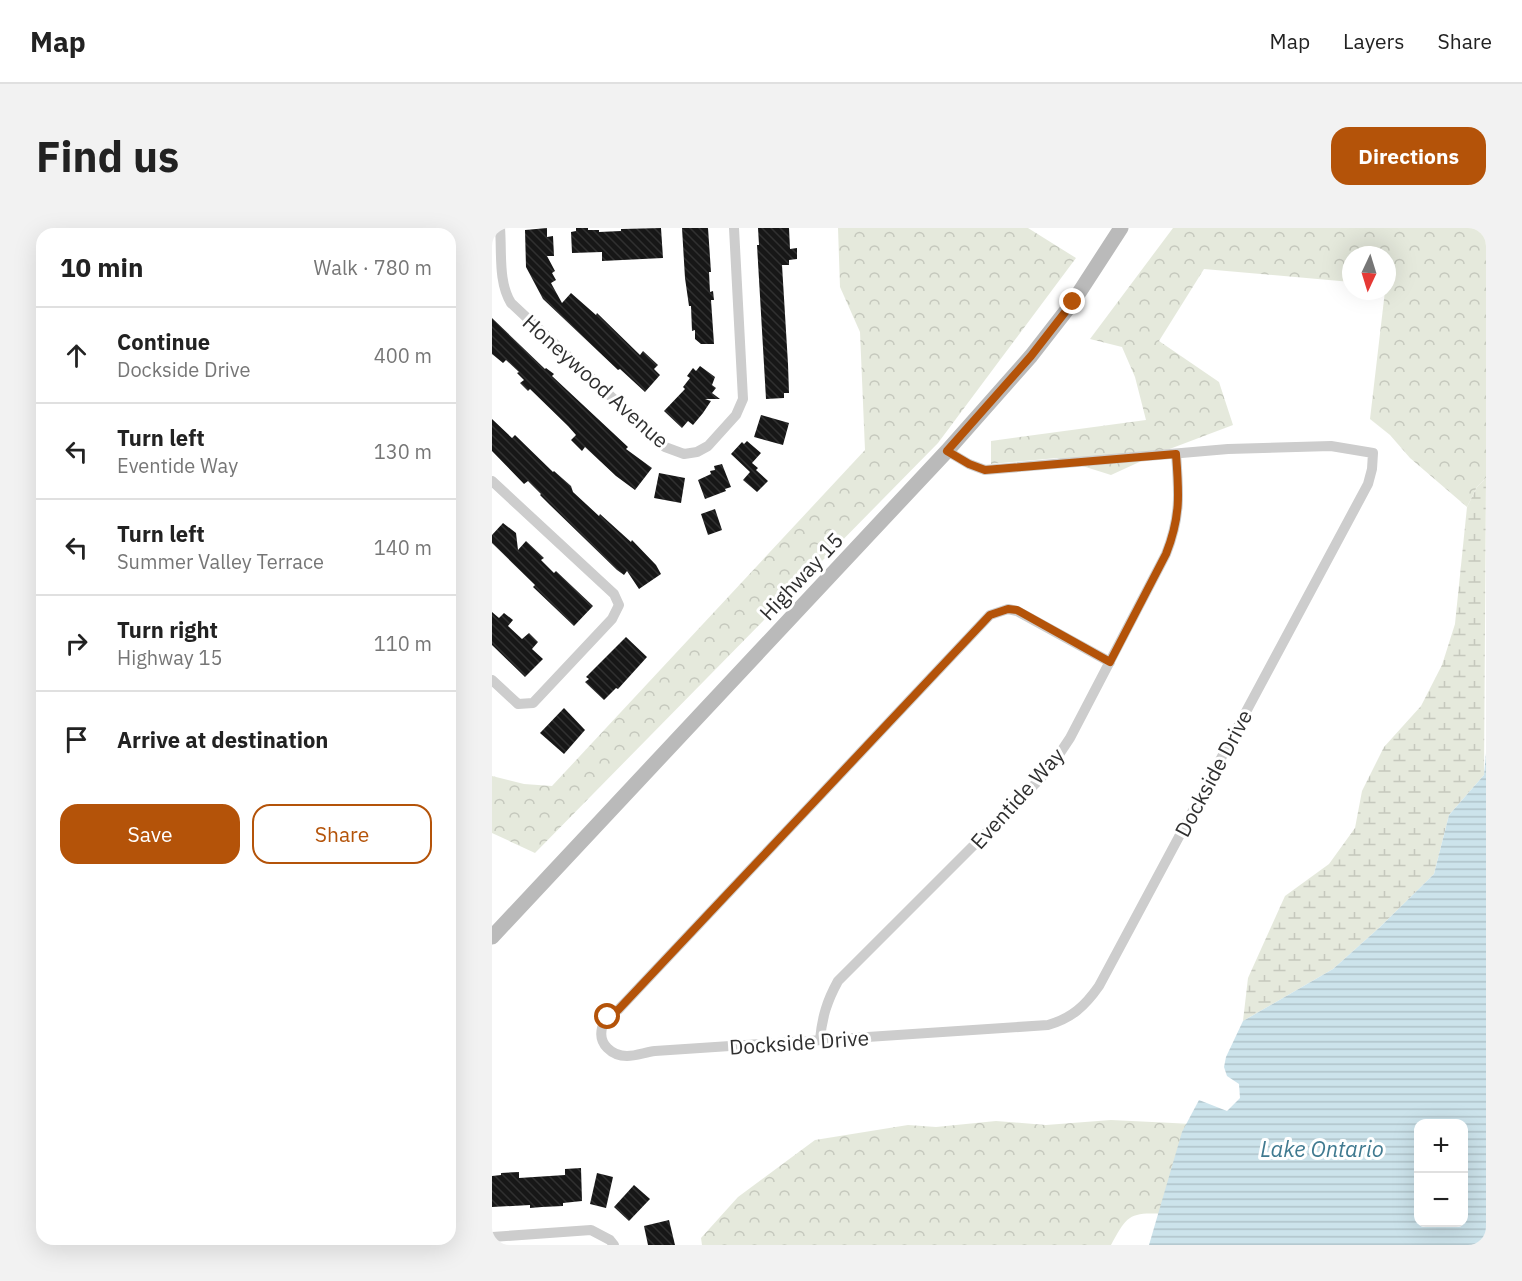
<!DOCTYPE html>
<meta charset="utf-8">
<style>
:root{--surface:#fff;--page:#f2f2f2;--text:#222;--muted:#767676;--line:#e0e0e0;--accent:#b45309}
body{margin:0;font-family:"IBM Plex Sans",sans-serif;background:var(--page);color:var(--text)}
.controls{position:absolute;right:18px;bottom:18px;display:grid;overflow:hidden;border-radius:12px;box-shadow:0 6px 24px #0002}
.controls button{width:54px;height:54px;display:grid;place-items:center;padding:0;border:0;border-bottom:2px solid var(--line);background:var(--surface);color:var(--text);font:30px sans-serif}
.compass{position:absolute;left:850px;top:18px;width:54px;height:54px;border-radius:50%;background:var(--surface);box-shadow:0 6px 24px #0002;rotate:184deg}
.stop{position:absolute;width:18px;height:18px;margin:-14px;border:4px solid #b45309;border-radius:50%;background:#fff}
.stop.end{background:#b45309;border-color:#fff;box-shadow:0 2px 6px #0008}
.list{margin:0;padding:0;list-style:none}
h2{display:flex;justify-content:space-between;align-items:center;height:78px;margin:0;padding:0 24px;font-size:26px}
h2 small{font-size:20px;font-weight:400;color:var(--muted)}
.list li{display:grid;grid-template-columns:39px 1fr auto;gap:18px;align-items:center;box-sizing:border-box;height:96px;padding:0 24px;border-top:2px solid var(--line)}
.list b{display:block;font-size:22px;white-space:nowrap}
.list p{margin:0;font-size:20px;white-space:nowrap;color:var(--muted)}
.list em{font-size:20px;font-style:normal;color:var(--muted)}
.actions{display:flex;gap:12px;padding:18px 24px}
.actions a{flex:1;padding:14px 0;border:2px solid var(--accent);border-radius:18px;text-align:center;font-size:21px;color:var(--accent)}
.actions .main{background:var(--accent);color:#fff}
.icon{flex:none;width:33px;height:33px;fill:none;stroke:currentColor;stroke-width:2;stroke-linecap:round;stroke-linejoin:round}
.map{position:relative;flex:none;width:994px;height:1017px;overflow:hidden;border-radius:18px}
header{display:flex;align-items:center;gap:36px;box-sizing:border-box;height:84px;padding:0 30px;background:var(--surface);border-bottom:2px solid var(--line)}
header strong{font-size:28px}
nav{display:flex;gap:33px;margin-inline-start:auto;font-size:21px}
.intro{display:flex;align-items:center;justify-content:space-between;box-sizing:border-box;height:144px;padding:0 36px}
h1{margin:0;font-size:42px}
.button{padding:15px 27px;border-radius:18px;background:var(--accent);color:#fff;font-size:21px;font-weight:700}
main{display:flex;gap:36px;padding:0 36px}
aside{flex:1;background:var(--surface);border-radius:18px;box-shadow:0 6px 24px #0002}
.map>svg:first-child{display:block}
.forest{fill:url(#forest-crowns)}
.wetland{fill:url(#wetland-marsh)}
.water{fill:url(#water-rules);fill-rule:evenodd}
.building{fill:url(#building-back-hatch)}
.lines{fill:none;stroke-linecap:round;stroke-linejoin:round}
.minor{stroke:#cdcdcd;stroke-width:10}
.secondary{stroke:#bababa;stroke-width:15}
.route{stroke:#b45309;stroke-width:8}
.labels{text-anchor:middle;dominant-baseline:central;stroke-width:6;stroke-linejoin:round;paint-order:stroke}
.street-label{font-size:21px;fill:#303030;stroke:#fff}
.water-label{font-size:22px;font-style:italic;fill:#407a90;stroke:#fff}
</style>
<header>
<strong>Map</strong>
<nav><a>Map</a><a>Layers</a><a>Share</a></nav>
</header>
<div class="intro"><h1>Find us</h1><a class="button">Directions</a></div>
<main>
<aside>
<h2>10 min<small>Walk · 780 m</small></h2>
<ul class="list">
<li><svg class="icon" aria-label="ahead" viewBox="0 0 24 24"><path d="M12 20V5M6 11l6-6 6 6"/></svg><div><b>Continue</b><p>Dockside Drive</p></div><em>400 m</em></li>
<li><svg class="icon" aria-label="left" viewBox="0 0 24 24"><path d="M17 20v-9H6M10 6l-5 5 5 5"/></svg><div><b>Turn left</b><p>Eventide Way</p></div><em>130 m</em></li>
<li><svg class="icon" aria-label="left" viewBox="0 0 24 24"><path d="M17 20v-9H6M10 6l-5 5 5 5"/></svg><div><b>Turn left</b><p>Summer Valley Terrace</p></div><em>140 m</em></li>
<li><svg class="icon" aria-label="right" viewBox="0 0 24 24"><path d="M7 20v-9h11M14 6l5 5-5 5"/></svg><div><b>Turn right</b><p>Highway 15</p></div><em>110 m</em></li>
<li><svg class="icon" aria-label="arrive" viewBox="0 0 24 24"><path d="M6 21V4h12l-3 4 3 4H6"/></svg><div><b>Arrive at destination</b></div></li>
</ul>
<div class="actions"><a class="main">Save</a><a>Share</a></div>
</aside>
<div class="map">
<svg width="994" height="1017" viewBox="0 0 994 1017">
<defs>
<pattern id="forest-crowns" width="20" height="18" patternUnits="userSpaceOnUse" patternTransform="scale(1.5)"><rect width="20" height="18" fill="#e5e9dc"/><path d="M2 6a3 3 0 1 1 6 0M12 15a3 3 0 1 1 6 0" fill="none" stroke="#c5c8bd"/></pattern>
<pattern id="wetland-marsh" width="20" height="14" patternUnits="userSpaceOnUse" patternTransform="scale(1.5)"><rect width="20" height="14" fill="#e5e9dc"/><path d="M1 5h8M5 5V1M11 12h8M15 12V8" fill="none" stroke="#c5c8bd"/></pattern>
<pattern id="water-rules" width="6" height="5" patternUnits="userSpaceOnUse" patternTransform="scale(1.5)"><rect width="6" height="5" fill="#cce3eb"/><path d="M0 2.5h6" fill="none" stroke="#b0c3ca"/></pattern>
<pattern id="building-back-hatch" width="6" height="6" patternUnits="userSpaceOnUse" patternTransform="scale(1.5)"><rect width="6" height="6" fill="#171717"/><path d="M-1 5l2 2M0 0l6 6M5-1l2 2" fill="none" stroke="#303030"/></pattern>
</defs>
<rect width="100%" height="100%" fill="#fff"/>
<!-- forest -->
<g class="forest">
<polygon points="346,0 536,0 584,30 446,215 43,625 0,605 0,548 32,556 60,558 373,222 368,104 348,59"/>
<polygon points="681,0 994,0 994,250 985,259 975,279 918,230 898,207 878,191 893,63 895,63 895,27 859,27 859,54 712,41 667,113 727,154 741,197 667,225 619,247 565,230 499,236 499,213 654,192 643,149 630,119 598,111"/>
<path d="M619 892 701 896 671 986C637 984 635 988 619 1017H210L209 1010 246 969 323 912 416 897 444 899 504 893 554 897Z"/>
</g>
<!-- wetland -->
<polygon class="wetland" points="994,250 992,547 957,587 942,646 888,699 841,741 751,793 756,750 793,668 837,636 863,600 870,563 892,519 929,478 950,437 963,396 975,279 985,259"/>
<!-- water -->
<path class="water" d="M994 525V1017H657L690 904 707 872 735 883 748 870 747 856 735 848 732 839 734 829 751 793 841 741 888 699 942 646 957 587 992 547ZM926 896H972V994H926Z"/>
<!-- building -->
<g class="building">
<polygon points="55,0 55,9 61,8 62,28 55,28 63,43 60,45 64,52 59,55 70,75 79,65 104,87 105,85 148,127 151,123 166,137 162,141 168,147 153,164 128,141 126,142 51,71 34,39 33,2"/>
<polygon points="84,0 96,0 96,2 107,2 107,4 129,3 129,1 169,0 171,30 110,33 110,24 80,25 79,4 84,3"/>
<polygon points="190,0 216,0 219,44 217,44 218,64 221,63 222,72 219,72 222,116 209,116 203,111 203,102 200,103 199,78 197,78 193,50"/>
<polygon points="266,0 297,0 298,21 305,20 305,31 297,32 297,37 290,37 296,136 297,165 292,165 292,170 274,171 265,17 267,17"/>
<polygon points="0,90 53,141 54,140 62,146 60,148 136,219 134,221 160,240 143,262 124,248 93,219 90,223 79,212 84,207 76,198 38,161 36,163 28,155 32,152 25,145 27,144 14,132 11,135 0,126"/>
<polygon points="208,138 223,149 220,157 224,160 220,165 228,171 213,171 219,173 211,185 201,197 196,193 190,200 172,183 193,161 191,159 198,150 195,148 201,140 204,143"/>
<polygon points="269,187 297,195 291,217 262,209"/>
<polygon points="0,191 20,210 23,207 61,244 62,243 79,258 81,264 107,288 108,286 139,314 140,312 164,337 169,346 147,361 135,343 132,347 125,342 58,277 48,267 49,266 36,253 32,256 0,223"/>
<polygon points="255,213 269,225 260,235 266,240 264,242 276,253 265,264 251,252 258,244 239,226 250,214 252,216"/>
<polygon points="230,236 239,259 233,261 234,263 213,271 206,252 219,246 218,243 223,242 222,238"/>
<polygon points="167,245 193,250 189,275 162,270"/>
<polygon points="223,281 230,302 216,307 209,286"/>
<polygon points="11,295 24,305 26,322 34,313 52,330 49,332 62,345 64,343 101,378 82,398 41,359 43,357 0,315 0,307"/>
<polygon points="0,384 7,390 12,385 21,392 16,398 30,411 37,405 46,414 40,421 51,431 33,449 0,417"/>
<polygon points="134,409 155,429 126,461 124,460 112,472 93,454 97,451 94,449"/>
<polygon points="72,480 93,502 72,526 48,505"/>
<polygon points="89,940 90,973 71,975 71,978 50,979 38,980 38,977 0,979 0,948 9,947 9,945 27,944 27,950 73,947 73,941"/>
<polygon points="105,945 121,949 114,980 98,976"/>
<polygon points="142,957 158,971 137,993 122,979"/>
<polygon points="177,992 183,1017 156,1017 152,998"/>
</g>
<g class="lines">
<!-- minor -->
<g class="minor">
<path d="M8 0C10 24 6 54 19 75L173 219 192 226 205 224 216 218 244 187 251 171 242 0"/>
<path d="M455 223 477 236 493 242 736 221 839 218 881 225 880 241 876 256 607 758C593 778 580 790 556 797L163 823C154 824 144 828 135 828 120 828 106 816 110 800 112 792 120 787 126 782L498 387 516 381 525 383 618 434"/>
<polyline points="0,253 122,366 127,377 120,391 41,475 26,476 0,452"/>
<path d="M328 812C330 789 335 773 346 753L549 550 564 531 578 510 674 326C689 288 687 265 684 226"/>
<polyline points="0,1009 99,1002 118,1012 122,1017"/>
</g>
<!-- secondary -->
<polyline class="secondary" points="0,709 455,223 539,128 581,74 629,0"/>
</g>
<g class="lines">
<!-- route -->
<path class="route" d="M116 789 126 782 498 387 516 381 525 382 618 434 674 326C689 288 687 265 684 226L493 242 477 236 455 223 539 128 581 74"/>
</g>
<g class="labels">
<!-- street labels -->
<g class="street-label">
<text transform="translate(104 153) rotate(42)">Honeywood Avenue</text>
<text transform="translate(309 348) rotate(-47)">Highway 15</text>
<text transform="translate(721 545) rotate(-62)">Dockside Drive</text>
<text transform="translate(525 570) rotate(-48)">Eventide Way</text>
<text transform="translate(307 814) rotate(-4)">Dockside Drive</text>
</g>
<!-- water labels -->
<g class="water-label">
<text x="830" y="920">Lake Ontario</text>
</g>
</g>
</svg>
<div class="controls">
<button>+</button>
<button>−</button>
</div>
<svg class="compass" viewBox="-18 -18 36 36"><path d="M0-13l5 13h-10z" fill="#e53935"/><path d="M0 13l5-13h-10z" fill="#767676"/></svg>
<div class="stop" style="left:116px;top:789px"></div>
<div class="stop end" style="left:581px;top:74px"></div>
</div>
</main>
